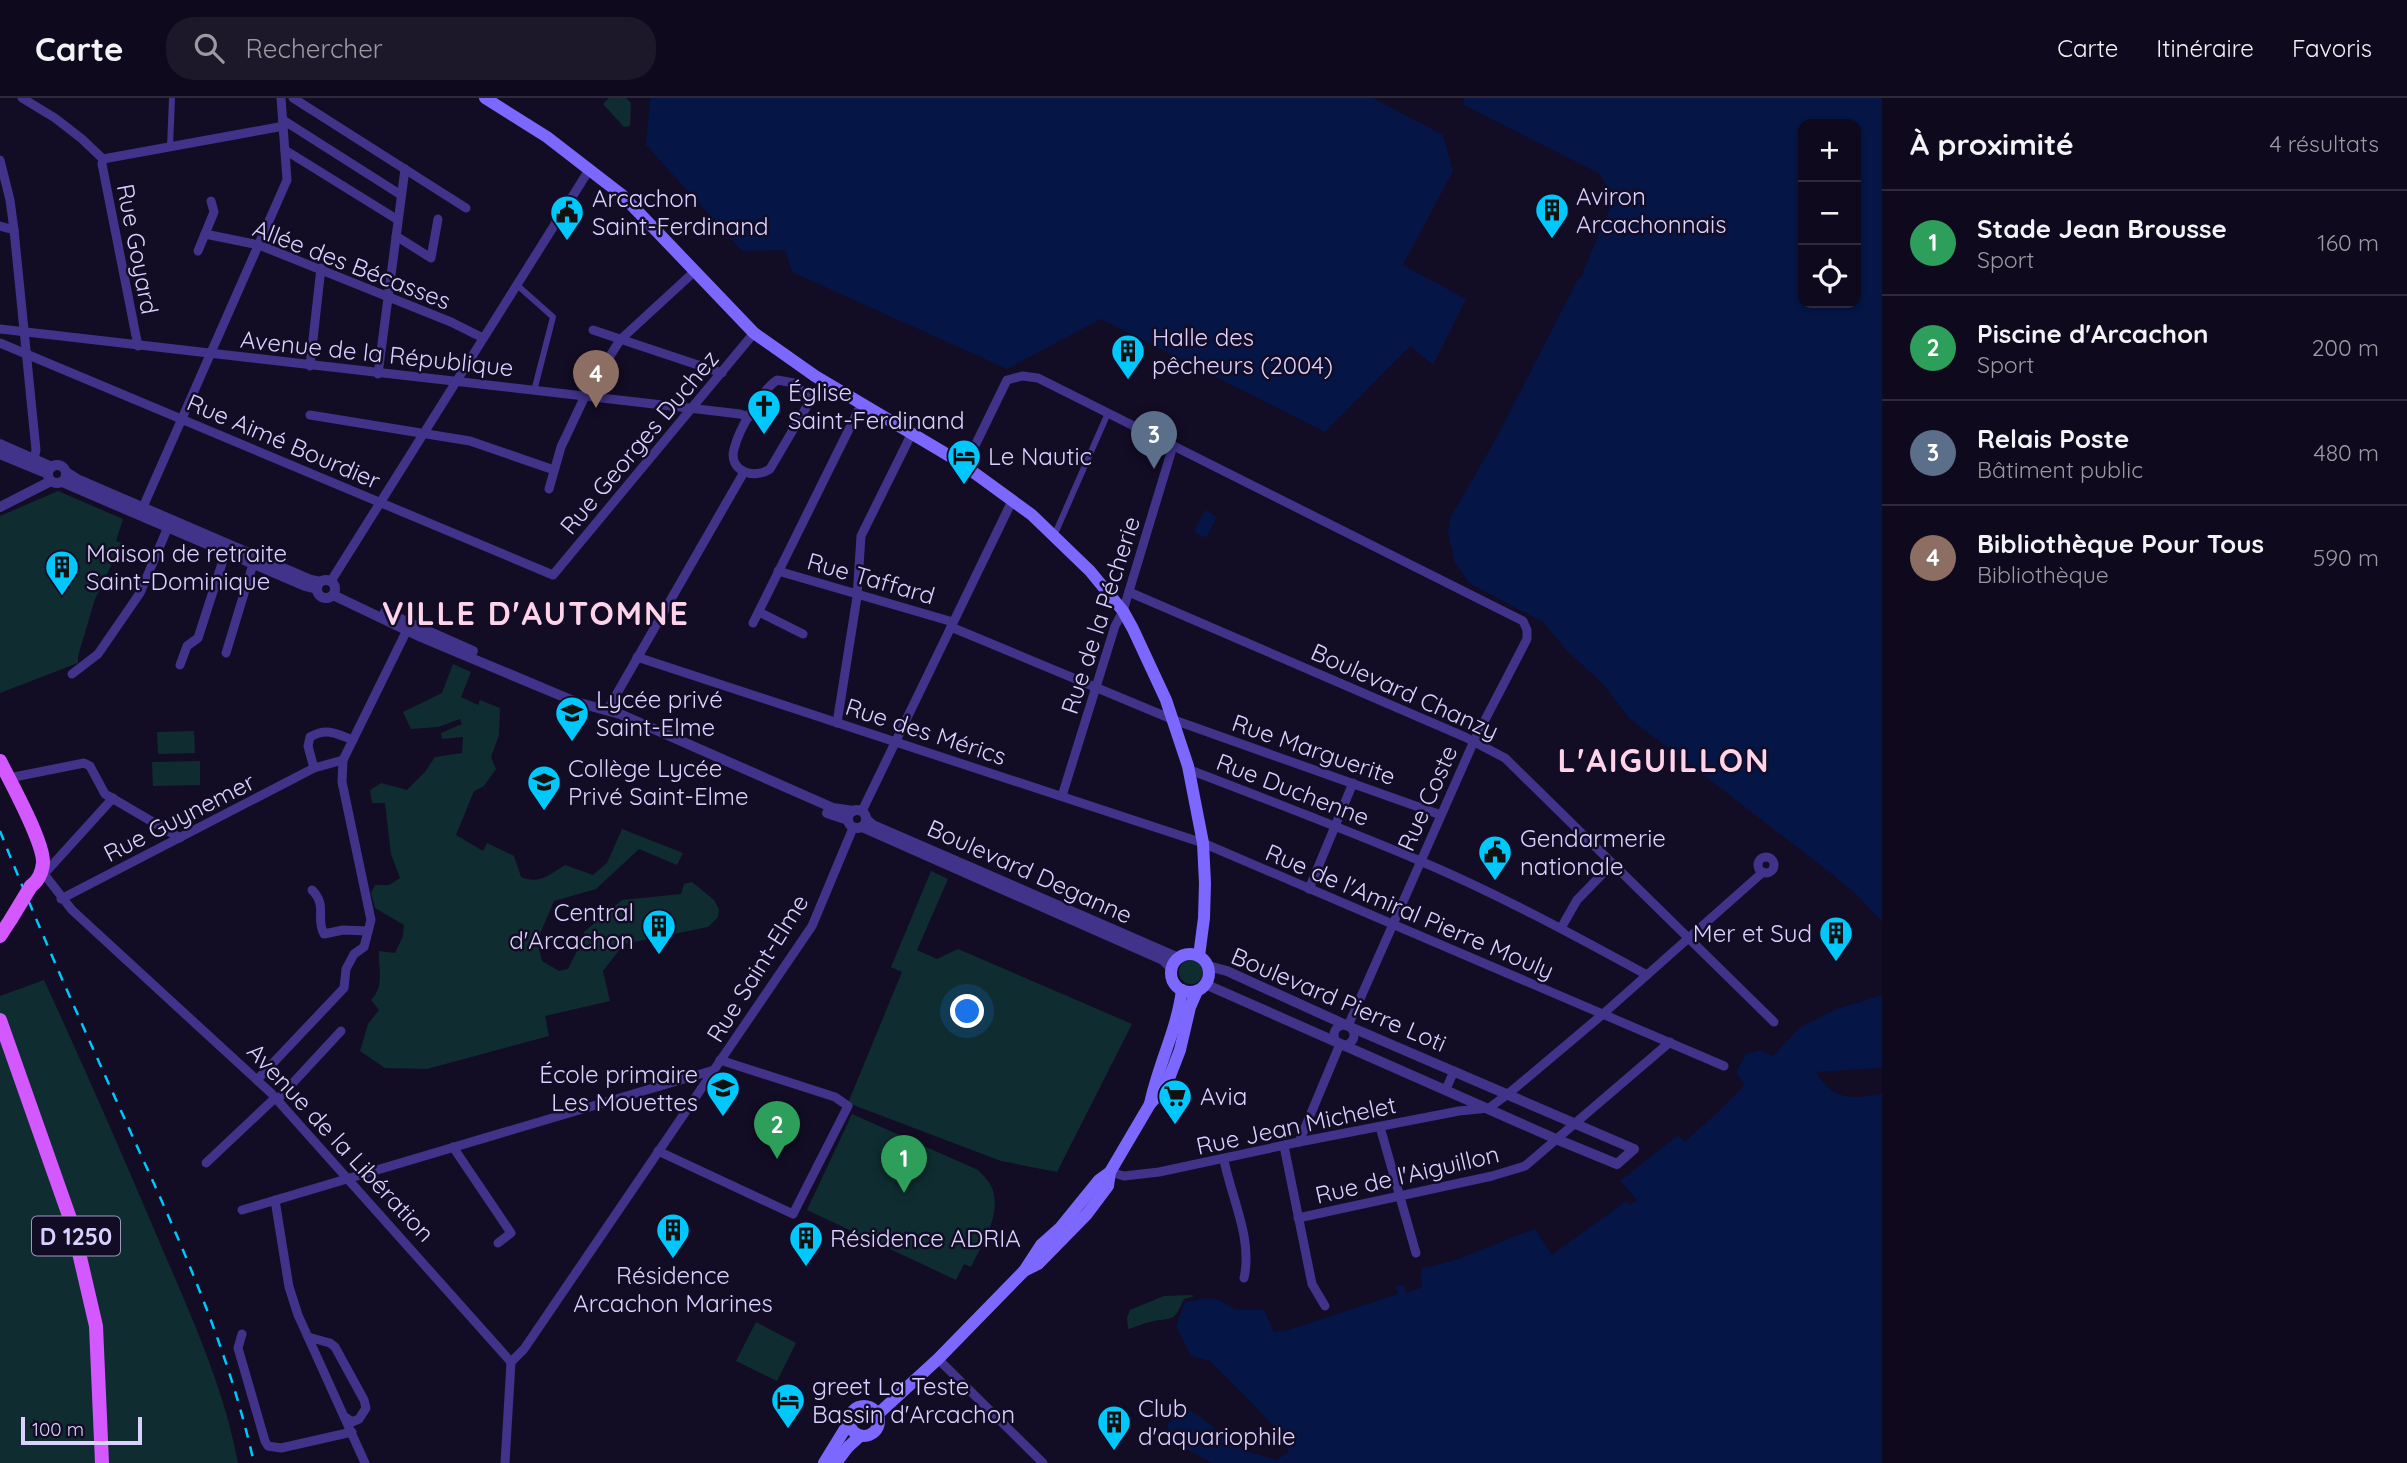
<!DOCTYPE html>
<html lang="fr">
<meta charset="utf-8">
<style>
:root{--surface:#0e091c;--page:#1c1729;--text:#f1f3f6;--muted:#9b9aa3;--line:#2e2a3b;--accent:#00c7fc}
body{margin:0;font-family:Quicksand,sans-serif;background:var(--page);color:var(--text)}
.controls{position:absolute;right:21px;top:21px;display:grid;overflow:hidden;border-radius:14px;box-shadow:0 2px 5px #0004}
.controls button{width:63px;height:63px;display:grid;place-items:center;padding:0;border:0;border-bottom:2px solid var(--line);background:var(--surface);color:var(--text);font:35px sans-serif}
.scale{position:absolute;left:21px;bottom:18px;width:121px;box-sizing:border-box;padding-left:7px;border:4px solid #dbd1ff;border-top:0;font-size:19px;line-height:24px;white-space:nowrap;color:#dbd1ff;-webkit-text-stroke:5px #130c25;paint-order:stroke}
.you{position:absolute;left:968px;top:914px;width:24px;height:24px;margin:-18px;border:5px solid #fff;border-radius:50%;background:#1a73e8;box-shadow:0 0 0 10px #1a73e833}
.badge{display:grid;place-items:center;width:46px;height:46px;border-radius:50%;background:var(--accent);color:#fff;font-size:23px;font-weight:700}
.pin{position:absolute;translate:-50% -58px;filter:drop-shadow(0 2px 4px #0008)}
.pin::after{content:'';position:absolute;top:37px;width:24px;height:21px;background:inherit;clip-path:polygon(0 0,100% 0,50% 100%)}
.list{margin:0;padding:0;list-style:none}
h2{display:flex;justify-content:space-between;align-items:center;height:91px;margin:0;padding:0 28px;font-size:30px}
h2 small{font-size:23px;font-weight:400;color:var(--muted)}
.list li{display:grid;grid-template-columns:46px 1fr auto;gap:21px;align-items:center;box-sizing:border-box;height:105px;padding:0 28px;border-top:2px solid var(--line)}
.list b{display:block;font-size:26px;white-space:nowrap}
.list p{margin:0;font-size:23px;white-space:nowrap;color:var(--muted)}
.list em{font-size:23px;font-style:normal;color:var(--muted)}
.icon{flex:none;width:38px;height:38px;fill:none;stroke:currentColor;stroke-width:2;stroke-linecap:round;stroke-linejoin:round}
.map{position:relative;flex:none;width:1882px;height:1365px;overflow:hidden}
header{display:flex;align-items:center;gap:42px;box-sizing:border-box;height:98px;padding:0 35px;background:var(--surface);border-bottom:2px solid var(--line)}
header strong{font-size:33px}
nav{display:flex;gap:38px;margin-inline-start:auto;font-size:24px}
.search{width:490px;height:63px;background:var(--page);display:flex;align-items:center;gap:18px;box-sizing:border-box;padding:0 24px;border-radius:28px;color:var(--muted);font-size:26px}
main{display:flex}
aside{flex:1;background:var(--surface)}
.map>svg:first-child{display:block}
.green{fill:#0f2d30}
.water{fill:#051545;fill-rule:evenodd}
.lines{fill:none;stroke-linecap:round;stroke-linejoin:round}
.pedestrian{stroke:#403389;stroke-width:6}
.minor{stroke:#403389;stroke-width:9}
.tertiary{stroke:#403389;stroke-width:10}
.secondary{stroke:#7c68ff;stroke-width:12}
.primary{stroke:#d358ff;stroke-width:14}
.rail{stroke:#00c7fc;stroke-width:2.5;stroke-dasharray:10 9;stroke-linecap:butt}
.primary-bridge{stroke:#d358ff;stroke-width:14}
.labels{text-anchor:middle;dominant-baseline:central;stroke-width:5;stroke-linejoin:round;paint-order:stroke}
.shield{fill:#130c25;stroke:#9f96be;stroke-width:2}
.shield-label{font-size:23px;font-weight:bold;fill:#dbd1ff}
.poi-label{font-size:24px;fill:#dbd1ff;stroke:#130c25;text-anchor:start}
.street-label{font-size:24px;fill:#dbd1ff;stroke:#130c25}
.district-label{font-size:32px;font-weight:bold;letter-spacing:2px;fill:#ffd3ea;stroke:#130c25}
</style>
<header>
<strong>Carte</strong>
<div class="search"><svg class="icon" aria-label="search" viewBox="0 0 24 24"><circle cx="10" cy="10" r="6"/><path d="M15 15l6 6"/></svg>Rechercher</div>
<nav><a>Carte</a><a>Itinéraire</a><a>Favoris</a></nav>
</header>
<main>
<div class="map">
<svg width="1882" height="1365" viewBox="0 0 1882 1365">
<rect width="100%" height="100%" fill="#130c25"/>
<!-- green -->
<g class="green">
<polygon points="609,0 626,0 631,5 630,28 624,29 603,6"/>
<polygon points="58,393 123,421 116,443 122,445 95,501 78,558 78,565 0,595 0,418"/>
<path d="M453 566 471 574 461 599 478 607 480 602 500 610 499 637 491 659 496 671 484 688 474 693 456 737 483 753 487 745 514 758 521 779C539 787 550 776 565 767L593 777 607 765 622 731 683 755 677 767 639 751 596 791 554 803 537 843 542 863 559 873 568 871 582 843 584 834 622 802 681 796 684 786 692 784 714 802 719 811 718 819 708 829 624 846 603 873 610 903 545 918 549 938 427 971 385 970 360 953 368 926 379 912 371 902C385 888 378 871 379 853L395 855 403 838 404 827 375 810 371 795 375 787H389L400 780 391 756 385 705H372L370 692 381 685 407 692 425 674 435 659 462 655 463 639 442 641 441 635 462 626 460 621 438 629 411 631 403 614 442 595Z"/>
<polygon points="194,633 195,655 158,656 157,634"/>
<polygon points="200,663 200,687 153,688 152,664"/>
<polygon points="931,773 948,781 917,852 937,861 958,851 1132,926 1057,1074 1001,1063 848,1005 902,874 891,869"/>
<circle cx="1191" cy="874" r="12"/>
<path d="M44 882C85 971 124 1060 162 1150 192 1220 224 1290 238 1365H0V898Z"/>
<path d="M852 1016 978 1072C983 1077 989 1083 992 1090 1002 1117 982 1146 971 1169L964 1166 956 1182 807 1112Z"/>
<path d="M1189 1197 1195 1198 1184 1201C1172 1227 1174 1218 1150 1224 1143 1225 1136 1229 1128 1231L1127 1220 1130 1212 1164 1198Z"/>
<polygon points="756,1224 796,1245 777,1283 736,1263"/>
</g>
<!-- water -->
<g class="water">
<polygon points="650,0 1373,0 1443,37 1453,73 1403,167 1466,201 1433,267 1410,248 1325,334 1101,221 1007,271 792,174 785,152 742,153 646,47"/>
<path d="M1464 0H1882V824L1854 794 1814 762 1629 620 1602 585 1566 552 1544 525 1469 485 1455 465 1448 435 1450 420 1497 339 1578 181 1581 179 1609 112C1612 96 1608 88 1598 75L1464 7ZM1856 26V205H1803V26Z"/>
<polygon points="1205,412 1217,419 1206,440 1194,434"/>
<path d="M1882 897V970L1816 974C1833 1003 1852 1001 1882 996V1365H1212L1190 1353 1166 1334 1168 1326 1181 1310 1190 1312 1246 1353 1277 1362 1289 1353 1279 1333 1210 1263 1191 1258 1176 1228 1185 1204 1209 1200 1220 1202 1232 1210 1241 1212H1264L1274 1234 1292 1231 1398 1196 1396 1189 1403 1186 1406 1195 1422 1189 1421 1170C1461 1164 1496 1144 1535 1131L1552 1157 1626 1103 1630 1107 1637 1102 1620 1083 1673 1041 1678 1038 1685 1043 1716 1016 1745 987 1736 974 1746 956 1760 952 1773 958 1799 930 1837 911Z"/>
</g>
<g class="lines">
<!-- pedestrian -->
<g class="pedestrian">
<polyline points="170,49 172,0"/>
<polyline points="517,187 553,219 534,293"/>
<polyline points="1054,438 1108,315"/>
</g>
<!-- minor -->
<g class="minor">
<polyline points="22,0 55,20 82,41 103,61 284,28"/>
<polyline points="293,0 466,110"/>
<polyline points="283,22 401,97"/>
<polyline points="285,52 398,122"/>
<polyline points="103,61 102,66 138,248"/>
<polyline points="0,62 10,102 14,132 36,352 34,361"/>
<polyline points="211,103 214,114 205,136 259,147 451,224 483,240"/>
<polyline points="0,128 14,132"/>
<polyline points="396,138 431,160 438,121"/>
<polyline points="198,153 205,136"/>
<polyline points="0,231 706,312 740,316 749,319"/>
<polyline points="593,232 722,275"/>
<polyline points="0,245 553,477 754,235"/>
<polyline points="310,268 321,170"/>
<polyline points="378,276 405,71"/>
<path d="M777 282 794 285 808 300 807 308 770 371C754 382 728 373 734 351 739 331 761 293 777 282Z"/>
<polyline points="310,317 470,343 554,372"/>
<polyline points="965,368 1007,282 1022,278 1038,280 1523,523 1527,532 1527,541 1474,643 1348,928"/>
<polyline points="549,391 561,349 585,298 620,242 695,173"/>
<polyline points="143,409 287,82 281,0"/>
<polyline points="778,473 953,524"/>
<polyline points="331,483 589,72"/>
<polyline points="1129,494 1465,639 1505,660 1774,924"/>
<polyline points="759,514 803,536"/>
<polyline points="753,525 862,305"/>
<polyline points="951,529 1174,622 1441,717"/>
<polyline points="226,555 253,466"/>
<polyline points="637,559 1203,745 1724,968"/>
<polyline points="180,567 187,548 198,540 226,453"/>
<polyline points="72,576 98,556 140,495 168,429"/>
<polyline points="608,611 744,374"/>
<polyline points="837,625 857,499 861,438 911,337"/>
<path d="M314 670 308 648 310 639C327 629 336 636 353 642"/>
<path d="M1190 672C1266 701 1342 730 1418 762 1496 795 1572 836 1647 877"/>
<polyline points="9,680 84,665 90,668 105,696 180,740"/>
<polyline points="1062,698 1115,528 1123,513 1173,348"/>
<polyline points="862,713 1012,403"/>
<circle cx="1766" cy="767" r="8"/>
<polyline points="41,775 44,776 72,812 271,995 511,1264"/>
<polyline points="44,776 113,700"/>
<polyline points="1309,791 1353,685"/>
<path d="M312 792C328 808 315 820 324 836L343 832 368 833"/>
<polyline points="61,801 314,670 343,662"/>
<polyline points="1561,830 1577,802 1612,766"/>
<circle cx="1344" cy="937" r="10"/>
<polyline points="257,982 344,890 346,871 354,856 364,849 371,822 342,684 343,662 407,532"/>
<polyline points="1446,991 1454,973"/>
<polyline points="277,1002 341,933"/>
<polyline points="1380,1029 1416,1155"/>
<polyline points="1299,1044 1340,946"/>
<polyline points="1284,1048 1312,1186 1325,1208"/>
<polyline points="453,1049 511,1135 498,1145"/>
<polyline points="658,1053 793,1116 848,1008 835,999 720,962"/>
<path d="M1224 1062C1231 1099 1253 1141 1244 1180"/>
<polyline points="206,1065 275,1000"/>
<polyline points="1110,1074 1124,1078 1159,1074 1299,1044 1459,1013 1489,1010 1508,996 1603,916 1763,774"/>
<polyline points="275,1102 289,1189 298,1217 365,1365"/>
<polyline points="242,1112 714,972"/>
<polyline points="1298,1120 1492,1078 1525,1068 1670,944"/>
<polyline points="242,1236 238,1250 265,1343 268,1348 281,1350 352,1334"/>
<polyline points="308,1239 330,1245 335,1249 364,1302 366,1310 359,1321 352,1324 345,1319"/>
<polyline points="938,1261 1043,1365"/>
<polyline points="511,1264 524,1251 812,828 853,730"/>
<polyline points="505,1365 511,1264"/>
</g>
<!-- tertiary -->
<g class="tertiary">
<polyline points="0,346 52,369"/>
<polyline points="0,356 48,376"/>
<circle cx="57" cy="376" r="9"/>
<polyline points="66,374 77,381 311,482 320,484"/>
<polyline points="62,384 305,488 317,491"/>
<polyline points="0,409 51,383"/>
<circle cx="326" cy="491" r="9"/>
<polyline points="333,497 421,539 576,604 620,616 833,710 853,713"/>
<polyline points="385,514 473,553"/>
<circle cx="857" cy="721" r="9"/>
<polyline points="827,715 848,722"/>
<polyline points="866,721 873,727 1179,860"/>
<polyline points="862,729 1163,862 1172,871"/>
<polyline points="1205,886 1556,1041 1617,1066 1634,1051 1348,928 1227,873 1208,868"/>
</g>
<!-- secondary -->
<g class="secondary">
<polyline points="485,0 547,39 622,97 754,235 815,278 958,363 1032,417 1090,473 1123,513 1133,531 1166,602 1188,668 1203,745 1205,785 1204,820 1199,858"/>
<circle cx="1190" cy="875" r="19"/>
<path d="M1150 1006C1158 967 1177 932 1182 892"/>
<polyline points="1024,1173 1038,1166 1087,1116 1108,1088 1110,1074 1150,1006 1166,988 1180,952 1190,909 1197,893"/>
<circle cx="864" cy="1323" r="15"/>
<polyline points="878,1316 938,1261 1024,1173 1041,1147 1060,1130 1099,1082 1110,1074"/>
<polyline points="824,1365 848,1326"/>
<polyline points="836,1365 848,1349 860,1338"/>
</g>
<!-- primary -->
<g class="primary">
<path d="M0 663C10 683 44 744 43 765 42 775 38 783 31 788"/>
<polyline points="0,838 11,821"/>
<polyline points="0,922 73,1129 96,1228 102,1365"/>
</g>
<!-- rail -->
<path class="rail" d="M0 733C42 839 89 942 136 1046 183 1149 229 1253 254 1365"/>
<!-- primary-bridge -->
<polyline class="primary-bridge" points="11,821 31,788"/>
</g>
<!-- icons -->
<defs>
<g id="building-pin" transform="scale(1.75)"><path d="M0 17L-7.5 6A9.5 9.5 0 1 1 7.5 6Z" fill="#00c7fc" stroke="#130c25"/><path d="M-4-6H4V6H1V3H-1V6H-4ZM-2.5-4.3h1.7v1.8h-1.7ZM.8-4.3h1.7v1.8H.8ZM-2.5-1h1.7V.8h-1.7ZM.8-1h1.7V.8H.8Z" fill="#111"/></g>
<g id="civic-pin" transform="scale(1.75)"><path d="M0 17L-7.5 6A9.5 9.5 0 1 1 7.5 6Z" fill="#00c7fc" stroke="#130c25"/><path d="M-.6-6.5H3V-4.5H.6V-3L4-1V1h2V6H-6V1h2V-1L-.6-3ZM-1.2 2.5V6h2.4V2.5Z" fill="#111"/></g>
<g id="church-pin" transform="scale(1.75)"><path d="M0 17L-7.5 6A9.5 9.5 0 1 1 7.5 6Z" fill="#00c7fc" stroke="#130c25"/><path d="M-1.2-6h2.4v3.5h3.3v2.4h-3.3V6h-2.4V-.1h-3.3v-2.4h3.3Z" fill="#111"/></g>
<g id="hotel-pin" transform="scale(1.75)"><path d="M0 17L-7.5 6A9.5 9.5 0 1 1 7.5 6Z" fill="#00c7fc" stroke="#130c25"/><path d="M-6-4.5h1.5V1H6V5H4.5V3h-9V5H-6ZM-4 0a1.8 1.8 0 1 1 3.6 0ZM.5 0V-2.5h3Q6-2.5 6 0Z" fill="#111"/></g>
<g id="school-pin" transform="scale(1.75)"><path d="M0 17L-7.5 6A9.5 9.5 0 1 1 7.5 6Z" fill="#00c7fc" stroke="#130c25"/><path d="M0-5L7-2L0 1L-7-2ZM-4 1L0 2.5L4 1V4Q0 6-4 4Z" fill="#111"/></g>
<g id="supermarket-pin" transform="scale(1.75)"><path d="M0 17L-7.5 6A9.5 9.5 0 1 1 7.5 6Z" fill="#00c7fc" stroke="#130c25"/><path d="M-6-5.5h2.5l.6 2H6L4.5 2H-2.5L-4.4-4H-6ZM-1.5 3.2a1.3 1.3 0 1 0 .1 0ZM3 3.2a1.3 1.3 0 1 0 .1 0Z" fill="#111"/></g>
</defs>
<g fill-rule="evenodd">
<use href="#building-pin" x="1552" y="112"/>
<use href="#civic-pin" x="567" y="114"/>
<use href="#building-pin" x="1128" y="253"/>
<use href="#church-pin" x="764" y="308"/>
<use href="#hotel-pin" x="964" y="358"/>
<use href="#building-pin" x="62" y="469"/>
<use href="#school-pin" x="572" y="615"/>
<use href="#school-pin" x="544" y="684"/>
<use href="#civic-pin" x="1495" y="754"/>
<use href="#building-pin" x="659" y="828"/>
<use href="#building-pin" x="1836" y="835"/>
<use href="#school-pin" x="723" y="990"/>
<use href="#supermarket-pin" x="1175" y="998"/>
<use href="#building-pin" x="673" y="1132"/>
<use href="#building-pin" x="806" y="1140"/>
<use href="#hotel-pin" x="788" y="1302"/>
<use href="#building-pin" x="1114" y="1324"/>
</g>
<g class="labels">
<!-- shield labels -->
<rect class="shield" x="32" y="1118.5" width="88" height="39" rx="5"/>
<g class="shield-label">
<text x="76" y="1138">D 1250</text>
</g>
<!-- poi labels -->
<g class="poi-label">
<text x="1576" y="98">Aviron<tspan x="1576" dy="28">Arcachonnais</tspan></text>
<text x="592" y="100">Arcachon<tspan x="592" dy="28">Saint-Ferdinand</tspan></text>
<text x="1152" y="239">Halle des<tspan x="1152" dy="28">pêcheurs (2004)</tspan></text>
<text x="788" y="294">Église<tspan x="788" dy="28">Saint-Ferdinand</tspan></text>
<text x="988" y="358">Le Nautic</text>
<text x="86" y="455">Maison de retraite<tspan x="86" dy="28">Saint-Dominique</tspan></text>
<text x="596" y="601">Lycée privé<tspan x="596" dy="28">Saint-Elme</tspan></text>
<text x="568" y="670">Collège Lycée<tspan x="568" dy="28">Privé Saint-Elme</tspan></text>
<text x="1520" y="740">Gendarmerie<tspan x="1520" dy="28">nationale</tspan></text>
<text x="634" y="814" text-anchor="end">Central<tspan x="634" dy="28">d'Arcachon</tspan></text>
<text x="1812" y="835" text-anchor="end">Mer et Sud</text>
<text x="698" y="976" text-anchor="end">École primaire<tspan x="698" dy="28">Les Mouettes</tspan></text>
<text x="1200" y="998">Avia</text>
<text x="830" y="1140">Résidence ADRIA</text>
<text x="673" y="1177" text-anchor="middle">Résidence<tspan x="673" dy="28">Arcachon Marines</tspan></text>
<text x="812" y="1288">greet La Teste<tspan x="812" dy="28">Bassin d'Arcachon</tspan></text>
<text x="1138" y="1310">Club<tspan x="1138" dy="28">d'aquariophile</tspan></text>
</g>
<!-- street labels -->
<g class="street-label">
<text transform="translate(138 151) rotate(79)">Rue Goyard</text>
<text transform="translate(352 166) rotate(21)">Allée des Bécasses</text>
<text transform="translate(377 255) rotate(6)">Avenue de la République</text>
<text transform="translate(284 343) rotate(23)">Rue Aimé Bourdier</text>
<text transform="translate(639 344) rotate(-50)">Rue Georges Duchez</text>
<text transform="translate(871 480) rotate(16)">Rue Taffard</text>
<text transform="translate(1100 517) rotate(-72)">Rue de la Pécherie</text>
<text transform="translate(1405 593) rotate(24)">Boulevard Chanzy</text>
<text transform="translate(926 633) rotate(18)">Rue des Mérics</text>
<text transform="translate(1314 651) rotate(19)">Rue Marguerite</text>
<text transform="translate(1293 691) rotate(21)">Rue Duchenne</text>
<text transform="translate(1427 700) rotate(-66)">Rue Coste</text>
<text transform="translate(179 719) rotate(-27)">Rue Guynemer</text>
<text transform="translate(1030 773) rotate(24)">Boulevard Deganne</text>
<text transform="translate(1410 813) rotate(23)">Rue de l'Amiral Pierre Mouly</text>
<text transform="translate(757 870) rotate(-58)">Rue Saint-Elme</text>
<text transform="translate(1339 901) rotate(23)">Boulevard Pierre Loti</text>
<text transform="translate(1296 1027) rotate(-12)">Rue Jean Michelet</text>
<text transform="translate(341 1044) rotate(47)">Avenue de la Libération</text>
<text transform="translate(1407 1076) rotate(-13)">Rue de l'Aiguillon</text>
</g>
<!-- district labels -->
<g class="district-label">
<text x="536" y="515">VILLE D'AUTOMNE</text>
<text x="1664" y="662">L'AIGUILLON</text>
</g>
</g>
</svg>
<div class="controls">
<button>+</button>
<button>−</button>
<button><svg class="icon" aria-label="locate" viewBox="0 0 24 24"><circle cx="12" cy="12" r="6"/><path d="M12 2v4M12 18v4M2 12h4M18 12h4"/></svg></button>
</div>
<div class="scale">100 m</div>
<div class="you"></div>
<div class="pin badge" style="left:904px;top:1095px;background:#2e9e5b">1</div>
<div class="pin badge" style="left:777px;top:1061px;background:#2e9e5b">2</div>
<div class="pin badge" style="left:1154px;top:371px;background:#5c6f8a">3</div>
<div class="pin badge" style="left:596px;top:310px;background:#8d6e63">4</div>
</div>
<aside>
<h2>À proximité<small>4 résultats</small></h2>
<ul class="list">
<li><span class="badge" style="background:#2e9e5b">1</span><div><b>Stade Jean Brousse</b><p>Sport</p></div><em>160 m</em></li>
<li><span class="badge" style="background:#2e9e5b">2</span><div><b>Piscine d'Arcachon</b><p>Sport</p></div><em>200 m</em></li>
<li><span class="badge" style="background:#5c6f8a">3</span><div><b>Relais Poste</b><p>Bâtiment public</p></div><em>480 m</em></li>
<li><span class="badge" style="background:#8d6e63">4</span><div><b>Bibliothèque Pour Tous</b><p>Bibliothèque</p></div><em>590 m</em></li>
</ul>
</aside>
</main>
